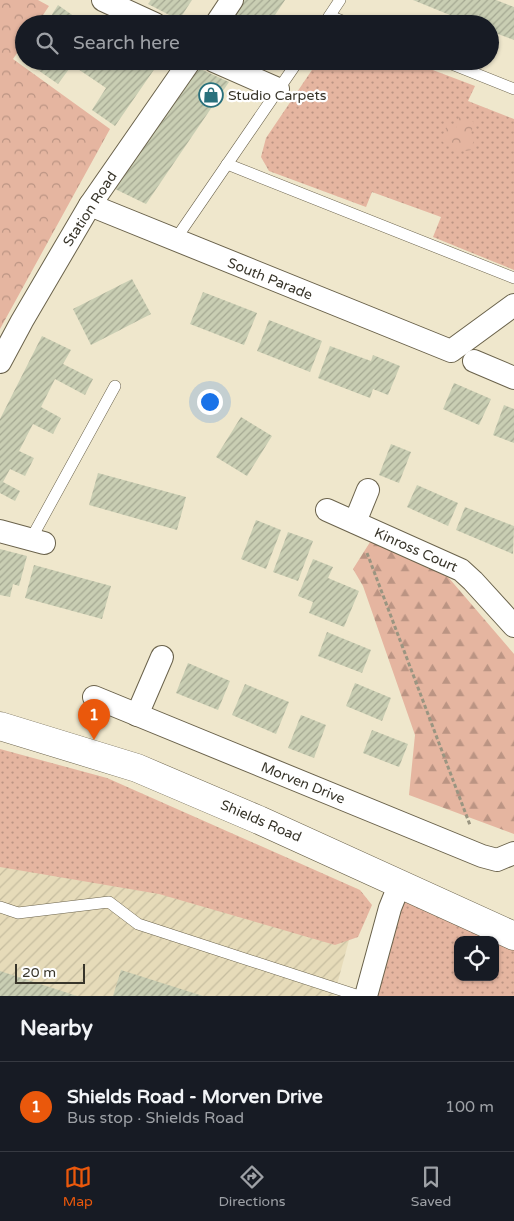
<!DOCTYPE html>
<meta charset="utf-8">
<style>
:root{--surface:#171b24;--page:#20242c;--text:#f1f3f6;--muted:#9ea1a6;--line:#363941;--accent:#ea580c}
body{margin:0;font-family:"Varela Round",sans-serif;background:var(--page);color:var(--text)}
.controls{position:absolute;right:15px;bottom:15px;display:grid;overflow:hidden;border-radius:10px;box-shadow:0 1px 4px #0004}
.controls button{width:45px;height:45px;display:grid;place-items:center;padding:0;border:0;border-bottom:1px solid var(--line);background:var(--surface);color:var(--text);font:25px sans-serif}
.scale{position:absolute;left:15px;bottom:12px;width:70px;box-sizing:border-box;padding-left:5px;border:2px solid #38352a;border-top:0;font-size:14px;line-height:18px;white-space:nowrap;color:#38352a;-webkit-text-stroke:4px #fff;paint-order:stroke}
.you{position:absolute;left:209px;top:401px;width:18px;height:18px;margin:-12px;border:4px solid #fff;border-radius:50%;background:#1a73e8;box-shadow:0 0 0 8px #1a73e833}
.badge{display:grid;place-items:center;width:32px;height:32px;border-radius:50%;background:var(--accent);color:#fff;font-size:16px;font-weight:700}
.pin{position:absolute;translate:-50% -41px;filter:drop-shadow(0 1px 2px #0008)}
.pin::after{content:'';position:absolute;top:26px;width:18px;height:15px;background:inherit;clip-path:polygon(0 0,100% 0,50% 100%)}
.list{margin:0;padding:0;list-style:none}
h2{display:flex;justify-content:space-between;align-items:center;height:65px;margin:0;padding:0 20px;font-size:21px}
h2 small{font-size:16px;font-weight:400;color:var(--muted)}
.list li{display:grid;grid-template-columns:32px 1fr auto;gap:15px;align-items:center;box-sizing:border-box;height:90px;padding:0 20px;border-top:1px solid var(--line)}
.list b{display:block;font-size:19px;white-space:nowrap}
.list p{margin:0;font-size:16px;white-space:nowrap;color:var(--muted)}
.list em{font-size:16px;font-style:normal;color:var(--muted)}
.icon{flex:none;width:28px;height:28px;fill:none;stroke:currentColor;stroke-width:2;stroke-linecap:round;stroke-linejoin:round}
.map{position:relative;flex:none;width:514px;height:996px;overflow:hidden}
.search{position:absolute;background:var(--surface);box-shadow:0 1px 4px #0004;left:15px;right:15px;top:15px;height:55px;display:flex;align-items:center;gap:12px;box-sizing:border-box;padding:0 18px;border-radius:28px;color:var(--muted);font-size:19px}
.sheet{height:155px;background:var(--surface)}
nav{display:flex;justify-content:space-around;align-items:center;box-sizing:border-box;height:70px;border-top:1px solid var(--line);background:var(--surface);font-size:14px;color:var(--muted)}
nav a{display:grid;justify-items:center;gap:2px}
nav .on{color:var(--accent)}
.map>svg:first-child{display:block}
.industrial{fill:url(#industrial-furrows)}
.grass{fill:url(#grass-dots);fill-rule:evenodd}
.forest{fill:url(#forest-firs)}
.park{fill:url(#park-crowns)}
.building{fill:url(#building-hatch)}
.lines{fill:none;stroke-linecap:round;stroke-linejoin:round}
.service-casing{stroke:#6a624b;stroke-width:12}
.minor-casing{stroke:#6a624b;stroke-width:24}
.primary-casing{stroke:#6a624b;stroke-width:29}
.path{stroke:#9a9581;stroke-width:3;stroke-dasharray:4 2.5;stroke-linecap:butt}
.service{stroke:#fff;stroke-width:11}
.minor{stroke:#fff;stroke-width:22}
.primary{stroke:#fff;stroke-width:28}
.labels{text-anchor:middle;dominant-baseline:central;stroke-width:4.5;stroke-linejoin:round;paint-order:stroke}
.poi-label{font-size:14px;fill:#38352a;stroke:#fff;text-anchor:start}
.street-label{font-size:14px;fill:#38352a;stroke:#fff}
</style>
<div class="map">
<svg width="514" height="996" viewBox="0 0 514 996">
<defs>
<pattern id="industrial-furrows" width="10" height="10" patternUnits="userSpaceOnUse" patternTransform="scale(1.25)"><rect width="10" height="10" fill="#e6dbb9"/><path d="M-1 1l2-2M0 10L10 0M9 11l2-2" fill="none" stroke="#c6bd9f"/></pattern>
<pattern id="grass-dots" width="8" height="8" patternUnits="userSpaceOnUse" patternTransform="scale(1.25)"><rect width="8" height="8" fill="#e5b5a0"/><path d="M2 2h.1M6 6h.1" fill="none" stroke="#bb9483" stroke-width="1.8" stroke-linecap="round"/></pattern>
<pattern id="forest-firs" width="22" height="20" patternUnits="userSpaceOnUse" patternTransform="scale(1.25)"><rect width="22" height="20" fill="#e5b5a0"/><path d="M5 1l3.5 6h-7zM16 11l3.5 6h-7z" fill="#bb9483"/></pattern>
<pattern id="park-crowns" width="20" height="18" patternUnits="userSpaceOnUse" patternTransform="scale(1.25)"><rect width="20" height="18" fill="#e5b5a0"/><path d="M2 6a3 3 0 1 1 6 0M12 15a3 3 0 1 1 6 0" fill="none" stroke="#bb9483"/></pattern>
<pattern id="building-hatch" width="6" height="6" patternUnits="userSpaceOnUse" patternTransform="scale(1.25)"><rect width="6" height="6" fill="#c9ceb3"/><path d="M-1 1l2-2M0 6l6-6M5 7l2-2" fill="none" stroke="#a4a892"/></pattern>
</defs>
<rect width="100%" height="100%" fill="#efe7cc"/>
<!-- industrial -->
<polygon class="industrial" points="0,776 357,910 334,996 0,996"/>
<!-- grass -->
<g class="grass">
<polygon points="318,61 359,61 371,66 375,61 409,61 475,86 468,101 514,119 514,270 433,237 441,217 372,192 366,207 269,171 261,157 266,138"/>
<polygon points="0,749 107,778 360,890 372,905 358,937 335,945 159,894 0,867"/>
<path d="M402 891 514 942V996H372ZM458 940H495V977H458Z"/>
</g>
<!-- forest -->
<polygon class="forest" points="372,539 448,577 514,654 514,834 409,795 415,735 363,586 353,569"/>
<!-- park -->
<g class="park">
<polygon points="0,0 38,0 49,6 37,24 24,24 24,43 13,59 110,129 0,329"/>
<polygon points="460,116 474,122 471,134 475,136 471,150 466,151 453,148 451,145 445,144 441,140 447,125 456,128"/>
</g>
<!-- building -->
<g class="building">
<polygon points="151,0 192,0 179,20 148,4"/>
<polygon points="240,0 285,0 269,24 224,24"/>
<polygon points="413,0 496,0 514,7 514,40 490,31 490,24 472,24"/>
<polygon points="58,5 85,24 46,24"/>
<polygon points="25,61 160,61 115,126 92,110 106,88 72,65 58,84"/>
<polygon points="196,67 229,82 146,204 113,188"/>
<polygon points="132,279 151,314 91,345 73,309"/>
<polygon points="203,292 257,313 244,345 190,324"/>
<polygon points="269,320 322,341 310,372 257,351"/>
<polygon points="42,336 71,350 63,364 93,379 85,395 55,379 41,407 61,418 53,434 33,424 19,451 34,458 25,476 10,469 3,482 20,491 15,501 0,493 0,419"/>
<polygon points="330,346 371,361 373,355 400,366 388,395 373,389 370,398 318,378"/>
<polygon points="454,383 491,399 479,425 443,409"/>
<polygon points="504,405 514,409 514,443 493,435"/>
<polygon points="241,417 272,436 247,476 216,457"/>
<polygon points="391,444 411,452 399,483 379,475"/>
<polygon points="98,473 186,497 177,530 89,505"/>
<polygon points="417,485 458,503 448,526 407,507"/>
<polygon points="465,507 514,526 513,554 456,530"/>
<polygon points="256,520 281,530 266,569 241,559"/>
<polygon points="288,532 313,541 298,581 273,572"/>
<polygon points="0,549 27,556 19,586 13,584 10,597 0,595"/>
<polygon points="313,559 333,567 328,578 359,591 344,627 309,613 313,602 298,596"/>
<polygon points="34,565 111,586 102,619 25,598"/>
<polygon points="327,632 371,650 362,673 318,656"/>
<polygon points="188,663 230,681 218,710 176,693"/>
<polygon points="355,683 391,698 382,721 346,706"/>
<polygon points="245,684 289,702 276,734 232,715"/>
<polygon points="301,715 326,725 314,758 288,748"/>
<polygon points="372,730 408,744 399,767 363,753"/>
<polygon points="121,970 203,996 113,996"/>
<polygon points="0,971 77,996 0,996"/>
</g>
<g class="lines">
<!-- service casing -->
<g class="service-casing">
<g id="service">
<polyline points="330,16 350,24"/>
<polyline points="324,24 340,0"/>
<polyline points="444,61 514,89"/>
<polyline points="227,164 514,278"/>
<polyline points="175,240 298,61"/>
<polyline points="31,539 115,386"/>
<polyline points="0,907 18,913 109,902 138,924 359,996"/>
</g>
</g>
<!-- minor casing -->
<g class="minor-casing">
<g id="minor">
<polyline points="103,0 155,24"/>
<polyline points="216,24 232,0"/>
<polyline points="214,61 278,89"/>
<polyline points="90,205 451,351 514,305"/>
<polyline points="474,361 514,378"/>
<polyline points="0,362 22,321 90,205 190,61"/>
<polyline points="327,510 461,570 473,581 514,626"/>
<polyline points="355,522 368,490"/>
<polyline points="0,531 44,543"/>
<polyline points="94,697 482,856 497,860 514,853"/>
<polyline points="137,715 162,657"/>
<polyline points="366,996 390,908 400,883"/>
</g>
</g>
<!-- primary casing -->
<g class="primary-casing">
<polyline id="primary" points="0,726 137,768 259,820 514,936"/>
</g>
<!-- path -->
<polyline class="path" points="367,553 470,825"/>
<!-- service -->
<use href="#service" class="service"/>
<!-- minor -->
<use href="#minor" class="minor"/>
<!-- primary -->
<use href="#primary" class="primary"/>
</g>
<!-- icons -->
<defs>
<g id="shop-ring" transform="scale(1.25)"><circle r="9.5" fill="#fff" stroke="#29707c" stroke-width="1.5"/><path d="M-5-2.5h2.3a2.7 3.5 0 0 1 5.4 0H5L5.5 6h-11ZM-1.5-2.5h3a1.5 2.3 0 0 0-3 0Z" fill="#29707c"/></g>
</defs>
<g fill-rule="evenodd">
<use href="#shop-ring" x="211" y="95"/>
</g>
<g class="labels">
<!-- poi labels -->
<g class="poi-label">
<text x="228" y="95">Studio Carpets</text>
</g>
<!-- street labels -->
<g class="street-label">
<text transform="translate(90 209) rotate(-57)">Station Road</text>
<text transform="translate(270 279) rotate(22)">South Parade</text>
<text transform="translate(416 550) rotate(24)">Kinross Court</text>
<text transform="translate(303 783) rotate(22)">Morven Drive</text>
<text transform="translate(261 821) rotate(23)">Shields Road</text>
</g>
</g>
</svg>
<div class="controls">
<button><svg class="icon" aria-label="locate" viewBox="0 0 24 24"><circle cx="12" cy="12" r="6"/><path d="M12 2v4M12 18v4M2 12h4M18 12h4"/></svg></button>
</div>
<div class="scale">20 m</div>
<div class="you"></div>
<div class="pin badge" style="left:94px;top:740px">1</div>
<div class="search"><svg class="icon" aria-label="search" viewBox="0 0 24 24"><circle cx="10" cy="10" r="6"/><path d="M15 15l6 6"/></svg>Search here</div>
</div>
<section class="sheet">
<h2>Nearby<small></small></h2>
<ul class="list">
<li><span class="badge">1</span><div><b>Shields Road - Morven Drive</b><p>Bus stop · Shields Road</p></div><em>100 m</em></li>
</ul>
</section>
<nav>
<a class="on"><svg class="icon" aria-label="map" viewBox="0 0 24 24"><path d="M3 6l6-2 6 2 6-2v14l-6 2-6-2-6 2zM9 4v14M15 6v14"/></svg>Map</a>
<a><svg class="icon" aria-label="directions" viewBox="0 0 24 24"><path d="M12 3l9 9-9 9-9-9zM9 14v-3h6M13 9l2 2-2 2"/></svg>Directions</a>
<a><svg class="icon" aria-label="saved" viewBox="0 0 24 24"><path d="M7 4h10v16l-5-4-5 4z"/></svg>Saved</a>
</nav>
